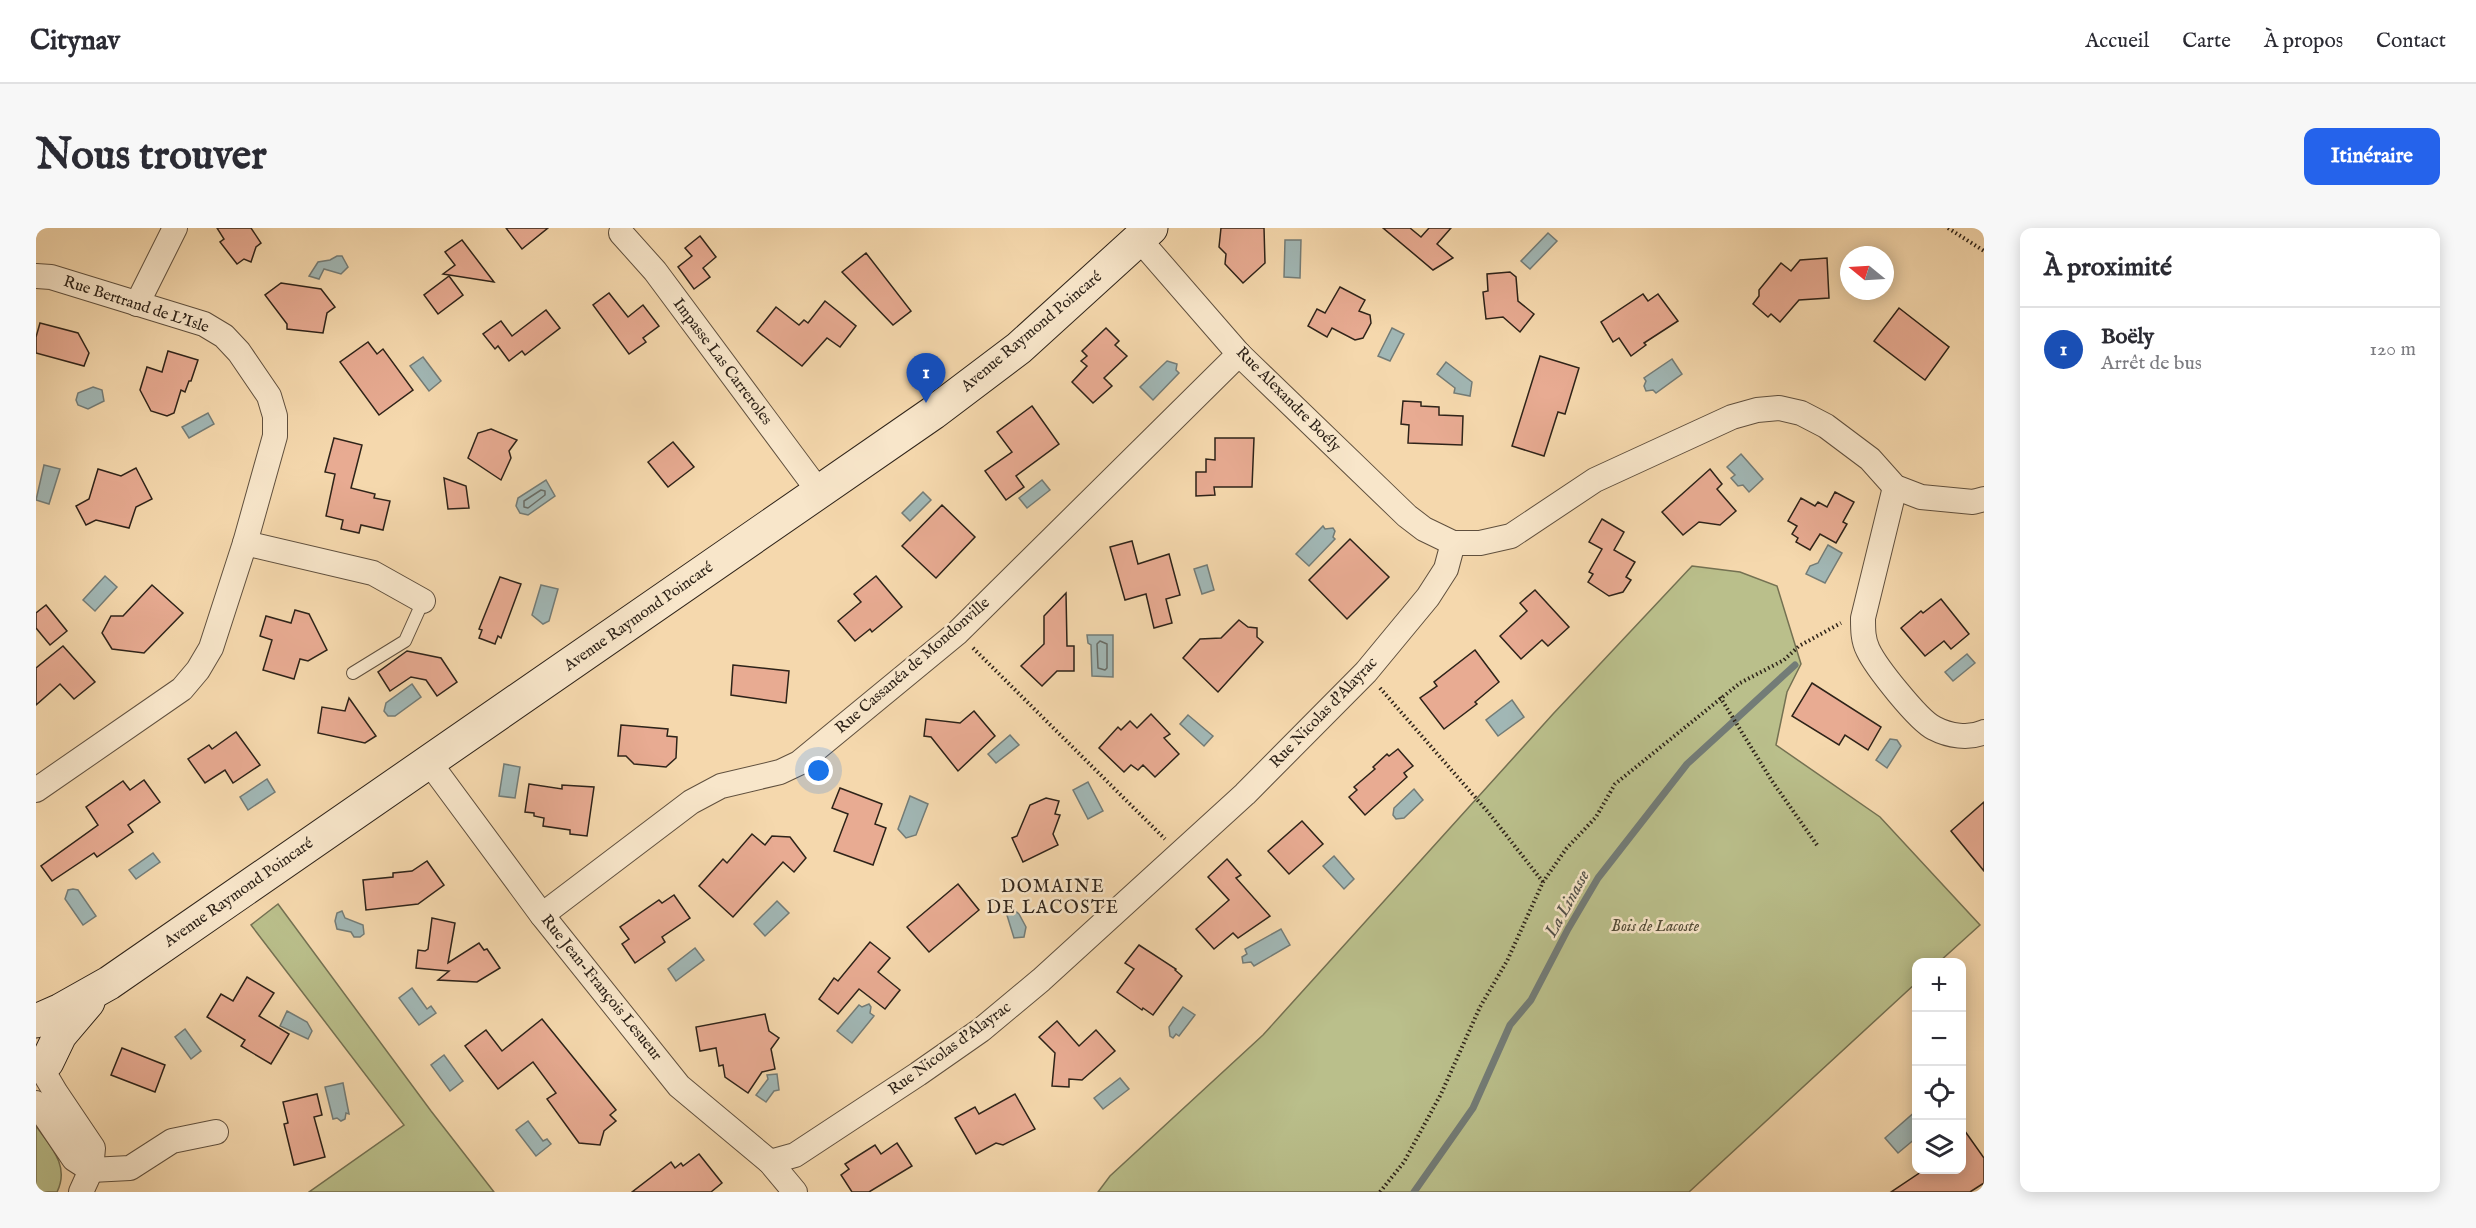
<!DOCTYPE html>
<html lang="fr">
<meta charset="utf-8">
<style>
:root{--surface:#fff;--page:#f7f7f7;--text:#2b2b33;--muted:#7c7c81;--line:#e1e1e2;--accent:#2563eb}
body{margin:0;font-family:"IM FELL English",serif;background:var(--page);color:var(--text)}
.controls{position:absolute;right:18px;bottom:18px;display:grid;overflow:hidden;border-radius:12px;box-shadow:0 3px 15px #0003}
.controls button{width:54px;height:54px;display:grid;place-items:center;padding:0;border:0;border-bottom:2px solid var(--line);background:var(--surface);color:var(--text);font:30px sans-serif}
.compass{position:absolute;left:1804px;top:18px;width:54px;height:54px;border-radius:50%;background:var(--surface);box-shadow:0 3px 15px #0003;rotate:288deg}
.you{position:absolute;left:783px;top:543px;width:21px;height:21px;margin:-15px;border:4px solid #fff;border-radius:50%;background:#1a73e8;box-shadow:0 0 0 9px #1a73e833}
.badge{display:grid;place-items:center;width:39px;height:39px;border-radius:50%;background:var(--accent);color:#fff;font-size:20px;font-weight:700}
.pin{position:absolute;translate:-50% -50px;filter:drop-shadow(0 2px 3px #0008)}
.pin::after{content:'';position:absolute;top:32px;width:21px;height:18px;background:inherit;clip-path:polygon(0 0,100% 0,50% 100%)}
.list{margin:0;padding:0;list-style:none}
h2{display:flex;justify-content:space-between;align-items:center;height:78px;margin:0;padding:0 24px;font-size:26px}
h2 small{font-size:20px;font-weight:400;color:var(--muted)}
.list li{display:grid;grid-template-columns:39px 1fr auto;gap:18px;align-items:center;box-sizing:border-box;height:84px;padding:0 24px;border-top:2px solid var(--line)}
.list b{display:block;font-size:22px;white-space:nowrap}
.list p{margin:0;font-size:20px;white-space:nowrap;color:var(--muted)}
.list em{font-size:20px;font-style:normal;color:var(--muted)}
.icon{flex:none;width:33px;height:33px;fill:none;stroke:currentColor;stroke-width:2;stroke-linecap:round;stroke-linejoin:round}
.map{position:relative;flex:none;width:1948px;height:964px;overflow:hidden;border-radius:12px}
header{display:flex;align-items:center;gap:36px;box-sizing:border-box;height:84px;padding:0 30px;background:var(--surface);border-bottom:2px solid var(--line)}
header strong{font-size:28px}
nav{display:flex;gap:33px;margin-inline-start:auto;font-size:21px}
.intro{display:flex;align-items:center;justify-content:space-between;box-sizing:border-box;height:144px;padding:0 36px}
h1{margin:0;font-size:42px}
.button{padding:15px 27px;border-radius:12px;background:var(--accent);color:#fff;font-size:21px;font-weight:700}
main{display:flex;gap:36px;padding:0 36px}
aside{flex:1;background:var(--surface);border-radius:12px;box-shadow:0 3px 15px #0003}
.map>svg:first-child{display:block}
.green{fill:#babf8b;stroke:#747152;stroke-width:1.5}
.water{fill:#a1b7b5;stroke:#737c77;stroke-width:1.5}
.lines{fill:none;stroke-linecap:round;stroke-linejoin:round}
.shore{stroke:#686d67;stroke-width:1.5}
.stream{stroke:#737c77;stroke-width:7}
.building{fill:#e8ab92;stroke:#2e2319;stroke-width:1.5}
.lane-casing{stroke:#60503e;stroke-width:14}
.street-casing{stroke:#60503e;stroke-width:26}
.secondary-casing{stroke:#2e2319;stroke-width:35}
.path{stroke:#2e2319;stroke-width:4;stroke-dasharray:1.5 3;stroke-linecap:butt}
.lane{stroke:#f8e6ca;stroke-width:12}
.street{stroke:#f8e6ca;stroke-width:24}
.secondary{stroke:#f8e6ca;stroke-width:33}
.labels{text-anchor:middle;dominant-baseline:central;stroke-width:5;stroke-linejoin:round;paint-order:stroke}
.street-label{font-size:16px;fill:#2e2319;stroke:#f8e6ca}
.park-label{font-size:16px;font-style:italic;fill:#514a36;stroke:#f8e6ca}
.neighbourhood-label{font-size:18px;letter-spacing:1.5px;fill:#2e2319;stroke:#f8e6ca}
.water-label{font-size:18px;font-style:italic;fill:#504f48;stroke:#f8e6ca}
</style>
<header>
<strong>Citynav</strong>
<nav><a>Accueil</a><a>Carte</a><a>À propos</a><a>Contact</a></nav>
</header>
<div class="intro"><h1>Nous trouver</h1><a class="button">Itinéraire</a></div>
<main>
<div class="map">
<svg width="1948" height="964" viewBox="0 0 1948 964">
<rect width="100%" height="100%" fill="#f5d8ad"/>
<filter id="stains"><feTurbulence type="fractalNoise" baseFrequency=".00333" numOctaves="4"/><feColorMatrix values="0 0 0 0 .2 0 0 0 0 .09 0 0 0 0 .02 0 0 0 .5 -.17"/></filter>
<radialGradient id="worn" r=".72"><stop offset=".6" stop-color="#630" stop-opacity="0"/><stop offset="1" stop-color="#630" stop-opacity=".3"/></radialGradient>
<!-- green -->
<g class="green">
<polygon points="1656,338 1704,344 1741,358 1765,436 1751,464 1740,517 1844,589 1944,697 1903,734 1880,734 1880,755 1653,964 1062,964 1074,948 1227,807 1517,486"/>
<polygon points="242,676 395,883 458,964 273,964 368,897 215,697"/>
<path d="M0 898C15 919 34 938 21 964H0Z"/>
</g>
<!-- water -->
<g class="water">
<polygon points="1512,5 1521,13 1494,41 1485,33"/>
<polygon points="1249,12 1265,12 1264,50 1248,49"/>
<polygon points="301,28 306,28 312,39 305,46 288,41 283,51 273,48 282,34 294,32"/>
<polygon points="1356,100 1368,106 1354,133 1342,128"/>
<polygon points="387,129 405,153 393,163 374,138"/>
<polygon points="1636,131 1646,146 1620,165 1617,162 1610,163 1608,158 1610,153 1608,150"/>
<polygon points="1131,133 1141,136 1140,142 1143,145 1117,172 1104,159"/>
<polygon points="1410,134 1436,154 1434,168 1418,165 1419,160 1401,146"/>
<polygon points="57,159 66,162 68,173 52,181 42,177 40,172 42,165"/>
<polygon points="172,185 178,196 153,210 146,199"/>
<polygon points="1705,226 1727,251 1713,264 1707,257 1702,258 1695,250 1699,247 1691,239"/>
<polygon points="8,237 24,241 13,276 0,272"/>
<polygon points="510,252 519,268 492,287 484,285 480,278 482,270"/>
<polygon points="1006,252 1014,262 991,280 983,270"/>
<polygon points="887,264 895,272 874,293 866,285"/>
<polygon points="1287,298 1289,301 1297,300 1299,303 1297,309 1299,311 1273,338 1260,326"/>
<polygon points="1792,317 1806,325 1789,355 1770,346 1774,338 1782,335"/>
<polygon points="1171,337 1178,362 1166,366 1158,341"/>
<polygon points="69,348 81,359 59,383 47,372"/>
<polygon points="505,357 522,361 513,393 507,396 496,387"/>
<polygon points="1051,407 1077,407 1077,449 1056,448 1055,417 1052,415"/>
<polygon points="1931,426 1939,435 1917,453 1909,444"/>
<polygon points="376,456 385,469 359,488 352,488 348,483 350,475"/>
<polygon points="1476,472 1488,489 1462,508 1450,492"/>
<polygon points="1152,487 1177,508 1168,518 1144,496"/>
<polygon points="974,507 983,517 960,535 952,526"/>
<polygon points="1854,511 1861,512 1865,518 1851,540 1840,532"/>
<polygon points="468,536 484,539 479,570 463,568"/>
<polygon points="231,551 239,564 212,582 204,569"/>
<polygon points="1052,554 1067,583 1052,591 1037,562"/>
<polygon points="1378,561 1387,572 1368,590 1360,591 1357,587 1358,580"/>
<polygon points="874,568 892,576 880,607 870,610 862,601"/>
<polygon points="117,625 124,634 100,651 93,642"/>
<polygon points="1298,628 1318,651 1308,661 1287,638"/>
<polygon points="37,661 42,662 60,688 47,697 29,671 32,662"/>
<polygon points="741,673 753,685 729,708 718,696"/>
<polygon points="976,680 983,686 990,699 988,709 978,710 970,684"/>
<polygon points="306,683 309,690 327,697 328,706 324,709 318,709 315,704 301,701 299,693 301,685"/>
<polygon points="1245,701 1254,717 1218,738 1215,734 1207,735 1206,729 1211,726 1209,721"/>
<polygon points="659,720 668,732 640,753 632,741"/>
<polygon points="376,760 391,781 395,778 400,785 383,797 363,770"/>
<polygon points="833,776 835,779 834,785 838,788 816,815 801,803 823,777 826,779"/>
<polygon points="1147,779 1159,787 1143,808 1140,806 1137,810 1134,808 1133,799"/>
<polygon points="251,783 271,794 276,803 272,811 244,798"/>
<polygon points="149,801 165,823 155,831 139,809"/>
<polygon points="408,827 427,853 414,863 395,837"/>
<polygon points="741,846 743,862 738,863 730,874 720,867 732,851 731,847"/>
<polygon points="1084,850 1093,861 1067,881 1058,870"/>
<polygon points="307,855 313,886 310,885 309,891 305,893 301,890 297,891 289,859"/>
<polygon points="1880,883 1880,910 1862,925 1849,910"/>
<polygon points="492,893 507,913 511,911 515,916 500,928 480,902"/>
</g>
<g class="lines">
<!-- shore -->
<g class="shore">
<polygon points="505,262 509,263 509,267 492,280 488,279 488,273"/>
<polygon points="1064,413 1071,416 1071,440 1069,442 1062,440 1061,416"/>
</g>
<!-- stream -->
<polyline class="stream" points="1378,964 1437,880 1474,797 1495,772 1532,701 1562,650 1651,536 1759,437"/>
</g>
<!-- building -->
<g class="building">
<polygon points="181,0 215,0 225,15 220,19 215,34 208,31 201,36 184,14 188,11"/>
<polygon points="470,0 512,0 486,21"/>
<polygon points="1185,0 1228,0 1229,35 1207,55 1189,36 1190,26 1183,19"/>
<polygon points="1347,0 1374,0 1385,9 1393,0 1415,0 1401,16 1417,30 1397,42"/>
<polygon points="664,8 680,29 667,40 674,49 658,61 642,39 656,28 649,20"/>
<polygon points="426,12 458,54 407,46 419,37 409,24"/>
<polygon points="830,25 875,83 857,97 806,44"/>
<polygon points="1791,30 1793,70 1763,72 1744,94 1735,86 1732,89 1717,76 1723,68 1723,62 1745,35 1755,43 1764,32"/>
<polygon points="1474,44 1480,49 1482,73 1498,86 1484,104 1467,89 1450,91 1447,64 1452,63 1451,46"/>
<polygon points="413,48 427,67 402,86 388,67"/>
<polygon points="245,55 285,61 299,79 291,85 287,105 251,101 251,96 229,67"/>
<polygon points="1304,59 1329,72 1323,83 1334,87 1335,95 1327,110 1319,112 1296,100 1291,109 1272,98 1281,81 1289,85"/>
<polygon points="573,65 592,89 607,77 623,98 607,110 610,114 593,126 557,77"/>
<polygon points="1607,66 1612,73 1622,66 1642,93 1608,115 1610,117 1595,128 1583,110 1577,114 1565,94"/>
<polygon points="789,73 820,98 804,119 791,110 766,138 721,103 740,79 763,97 768,92 772,95"/>
<polygon points="1863,80 1913,119 1889,152 1838,113"/>
<polygon points="510,82 524,100 489,127 486,123 473,133 462,118 459,121 447,106 465,93 476,108"/>
<polygon points="4,95 42,105 53,125 48,138 0,125 0,109"/>
<polygon points="1070,100 1083,113 1079,117 1091,128 1068,150 1076,158 1057,175 1036,154 1051,138 1045,133 1051,128 1046,123"/>
<polygon points="332,114 341,126 347,121 377,162 343,187 304,134"/>
<polygon points="132,123 162,132 155,153 153,153 149,164 145,162 138,185 131,188 115,183 104,162 111,139 126,144"/>
<polygon points="1504,128 1543,140 1529,186 1522,184 1508,228 1476,218"/>
<polygon points="1367,173 1385,174 1385,178 1403,179 1403,187 1427,188 1426,217 1372,215 1373,197 1365,196"/>
<polygon points="996,178 1023,216 980,248 988,259 970,272 949,243 976,224 961,204"/>
<polygon points="455,201 481,212 473,223 475,230 465,252 432,230 442,205"/>
<polygon points="298,210 326,217 315,260 339,266 338,270 354,273 347,302 325,297 323,305 305,301 307,292 290,288 299,246 289,244"/>
<polygon points="1179,210 1218,210 1216,259 1178,259 1179,267 1160,268 1160,244 1170,244 1170,231 1179,232"/>
<polygon points="637,214 658,239 632,259 612,234"/>
<polygon points="100,240 116,271 100,279 93,300 60,292 50,297 40,278 53,271 62,241 85,248"/>
<polygon points="1674,241 1686,256 1681,261 1700,283 1684,297 1663,294 1647,307 1626,284"/>
<polygon points="408,250 430,258 433,280 412,281"/>
<polygon points="1799,264 1818,274 1807,294 1811,296 1800,315 1784,306 1774,322 1760,314 1762,310 1756,306 1761,298 1752,293 1765,270 1779,278 1782,274 1791,279"/>
<polygon points="906,277 939,309 900,350 866,318"/>
<polygon points="1566,291 1588,304 1578,322 1599,334 1590,349 1595,352 1587,364 1573,368 1552,354 1557,346 1553,344 1566,321 1553,314"/>
<polygon points="1314,311 1353,349 1311,391 1273,352"/>
<polygon points="1096,313 1102,336 1133,326 1144,367 1130,371 1136,395 1118,400 1110,366 1089,372 1074,319"/>
<polygon points="840,348 866,379 836,404 834,401 819,413 802,393 825,374 818,366"/>
<polygon points="464,349 485,356 465,410 462,408 459,416 443,410 446,402 443,401"/>
<polygon points="116,357 147,385 108,425 76,421 66,405 75,388 87,388"/>
<polygon points="1499,362 1533,399 1512,418 1506,412 1485,431 1464,408 1491,383 1484,375"/>
<polygon points="1030,365 1031,418 1038,418 1038,443 1021,443 1006,458 985,438 1008,416 1008,388"/>
<polygon points="1905,371 1933,406 1915,421 1908,413 1889,428 1865,400 1885,383 1887,385"/>
<polygon points="10,377 31,403 14,417 0,400 0,385"/>
<polygon points="259,382 273,386 291,422 272,433 264,431 258,451 227,442 236,412 224,408 230,388 255,395"/>
<polygon points="1203,392 1212,399 1221,400 1221,409 1227,414 1182,464 1147,430 1164,411 1185,410"/>
<polygon points="27,418 59,454 38,471 24,456 0,477 0,440"/>
<polygon points="1439,422 1463,454 1439,474 1441,476 1408,501 1384,470 1401,458 1398,454"/>
<polygon points="371,423 405,430 421,454 401,468 390,452 375,449 354,463 342,444"/>
<polygon points="697,437 753,443 750,475 695,467"/>
<polygon points="1776,455 1845,499 1832,522 1809,507 1803,517 1756,488"/>
<polygon points="313,470 340,508 329,515 282,505 286,479 309,483"/>
<polygon points="938,483 959,508 922,543 895,509 888,508 890,491 924,495"/>
<polygon points="1115,486 1134,506 1128,510 1143,526 1119,549 1107,537 1102,542 1095,537 1088,544 1063,520 1082,499 1085,502 1094,493 1101,500"/>
<polygon points="585,497 632,501 631,508 641,509 640,530 630,539 598,536 590,528 582,528"/>
<polygon points="200,504 224,537 197,555 189,542 169,555 152,531 173,517 176,521"/>
<polygon points="1362,521 1377,538 1368,545 1371,549 1329,587 1313,569 1321,562 1318,559 1339,541 1337,539 1351,526 1353,528"/>
<polygon points="108,552 124,574 92,597 97,604 61,629 58,625 16,653 5,638 62,597 50,579 87,553 94,562"/>
<polygon points="493,556 526,561 526,557 558,559 551,608 534,606 534,602 507,598 508,590 498,588 498,585 489,584"/>
<polygon points="804,560 846,576 839,596 850,600 837,637 798,623 812,586 796,580"/>
<polygon points="1010,570 1023,573 1019,586 1024,587 1017,606 1022,617 987,634 976,610 981,608 994,577"/>
<polygon points="1948,574 1948,643 1915,603"/>
<polygon points="1266,593 1287,616 1253,646 1232,623"/>
<polygon points="716,606 729,617 736,608 754,609 770,630 758,644 747,634 697,689 663,658 687,631 691,635"/>
<polygon points="1191,631 1205,647 1200,650 1234,688 1202,710 1197,705 1178,721 1160,701 1193,672 1172,649"/>
<polygon points="391,633 408,657 382,676 330,682 327,652 357,649 357,645 376,643"/>
<polygon points="922,656 943,682 893,724 871,699"/>
<polygon points="638,667 654,690 626,709 629,714 599,735 586,716 593,711 584,699 623,672 626,675"/>
<polygon points="396,690 419,695 412,735 443,715 448,722 451,721 464,740 441,754 402,752 413,743 380,740 382,722 389,723 392,721"/>
<polygon points="834,714 854,730 842,744 864,762 849,781 823,761 802,786 783,771 798,750 802,753"/>
<polygon points="1103,717 1140,741 1139,742 1146,748 1117,787 1107,780 1106,782 1081,764 1098,741 1089,735"/>
<polygon points="211,749 238,765 223,788 253,806 235,836 205,818 209,812 171,789 185,766 197,773"/>
<polygon points="729,786 733,803 743,810 735,821 739,841 726,844 712,865 689,849 687,837 683,838 680,820 664,823 660,799"/>
<polygon points="506,791 580,882 574,887 580,893 568,903 564,917 543,915 511,871 520,865 497,834 462,861 429,818 450,802 466,823"/>
<polygon points="1021,793 1043,818 1060,802 1079,823 1046,852 1033,851 1033,859 1016,858 1019,825 1003,809"/>
<polygon points="86,820 129,837 119,864 75,847"/>
<polygon points="281,866 286,887 278,889 289,929 258,937 248,896 252,895 247,874"/>
<polygon points="979,866 999,901 967,917 960,915 940,926 919,890 939,879 943,886"/>
<polygon points="1926,899 1948,930 1948,955 1934,964 1855,964 1888,942 1926,942"/>
<polygon points="861,915 876,938 833,964 816,964 805,947 813,941 809,936 839,917 845,926"/>
<polygon points="663,926 686,955 675,964 596,964 635,934 639,940 645,935 647,938"/>
</g>
<g class="lines">
<!-- lane casing -->
<g class="lane-casing">
<polyline id="lane" points="317,445 369,413 387,373"/>
</g>
<!-- street casing -->
<g class="street-casing">
<g id="street">
<polyline points="585,5 619,43 784,265"/>
<polyline points="1103,11 1203,126 1371,288 1388,301 1417,315"/>
<polyline points="0,48 15,49 168,96 188,108 203,124 233,168 239,188 239,208 209,315 175,420 162,442 146,461 0,562"/>
<polyline points="101,76 139,0"/>
<path d="M1859 259 1827 390C1827 402 1827 412 1832 422 1840 439 1882 492 1898 500 1913 508 1933 511 1948 504"/>
<polyline points="209,315 337,345 387,373"/>
<polyline points="393,534 506,687 643,858 734,934 759,964"/>
<polyline points="506,687 655,574 685,558 744,544 763,535 921,405 1203,126"/>
<polyline points="7,843 20,865 57,920 55,942 45,964"/>
<polyline points="0,875 38,931 55,942 94,940 136,913 180,904"/>
<polyline points="734,934 759,927 882,846 945,802 1005,752 1209,566 1330,444 1392,369 1410,341 1417,315 1444,315 1475,308 1559,252 1696,189 1721,182 1743,180 1765,185 1790,198 1834,231 1859,259 1885,269 1937,274 1948,271"/>
</g>
</g>
<!-- secondary casing -->
<g class="secondary-casing">
<g id="secondary">
<polyline points="0,793 25,782 73,755 897,185 983,120 1115,0"/>
<polyline points="11,834 24,807 52,774"/>
</g>
</g>
<!-- path -->
<g class="path">
<polyline points="1912,0 1948,23"/>
<polyline points="937,420 1129,611"/>
<polyline points="1344,460 1452,584 1507,654"/>
<polyline points="1684,469 1736,553 1781,617"/>
<polyline points="1344,964 1368,934 1405,866 1444,779 1471,733 1507,654 1530,621 1560,589 1579,556 1704,455 1748,432 1763,418 1805,395"/>
</g>
<!-- lane -->
<use href="#lane" class="lane"/>
<!-- street -->
<use href="#street" class="street"/>
<!-- secondary -->
<use href="#secondary" class="secondary"/>
</g>
<g class="labels">
<!-- street labels -->
<g class="street-label">
<text transform="translate(100 77) rotate(18)">Rue Bertrand de L'Isle</text>
<text transform="translate(996 104) rotate(-40)">Avenue Raymond Poincaré</text>
<text transform="translate(686 134) rotate(53)">Impasse Las Carreroles</text>
<text transform="translate(1252 172) rotate(45)">Rue Alexandre Boély</text>
<text transform="translate(603 389) rotate(-35)">Avenue Raymond Poincaré</text>
<text transform="translate(877 438) rotate(-41)">Rue Cassanéa de Mondonville</text>
<text transform="translate(1288 485) rotate(-46)">Rue Nicolas d'Alayrac</text>
<text transform="translate(203 665) rotate(-35)">Avenue Raymond Poincaré</text>
<text transform="translate(565 760) rotate(51)">Rue Jean-François Lesueur</text>
<text transform="translate(914 821) rotate(-36)">Rue Nicolas d'Alayrac</text>
</g>
<!-- park labels -->
<g class="park-label">
<text x="1619" y="699">Bois de Lacoste</text>
</g>
<!-- neighbourhood labels -->
<g class="neighbourhood-label">
<text x="1017" y="659">DOMAINE<tspan x="1017" dy="21">DE LACOSTE</tspan></text>
</g>
<!-- water labels -->
<g class="water-label">
<text transform="translate(1532 676) rotate(-61)">La Linasse</text>
</g>
</g>
<rect width="100%" height="100%" filter="url(#stains)"/>
<rect width="100%" height="100%" fill="url(#worn)"/>
</svg>
<div class="controls">
<button>+</button>
<button>−</button>
<button><svg class="icon" aria-label="locate" viewBox="0 0 24 24"><circle cx="12" cy="12" r="6"/><path d="M12 2v4M12 18v4M2 12h4M18 12h4"/></svg></button>
<button><svg class="icon" aria-label="layers" viewBox="0 0 24 24"><path d="M12 4l9 5-9 5-9-5zM3 14l9 5 9-5"/></svg></button>
</div>
<svg class="compass" viewBox="-18 -18 36 36"><path d="M0-13l5 13h-10z" fill="#e53935"/><path d="M0 13l5-13h-10z" fill="#7c7c81"/></svg>
<div class="you"></div>
<div class="pin badge" style="left:890px;top:175px;background:#1a4fb4">1</div>
</div>
<aside>
<h2>À proximité<small></small></h2>
<ul class="list">
<li><span class="badge" style="background:#1a4fb4">1</span><div><b>Boëly</b><p>Arrêt de bus</p></div><em>120 m</em></li>
</ul>
</aside>
</main>
